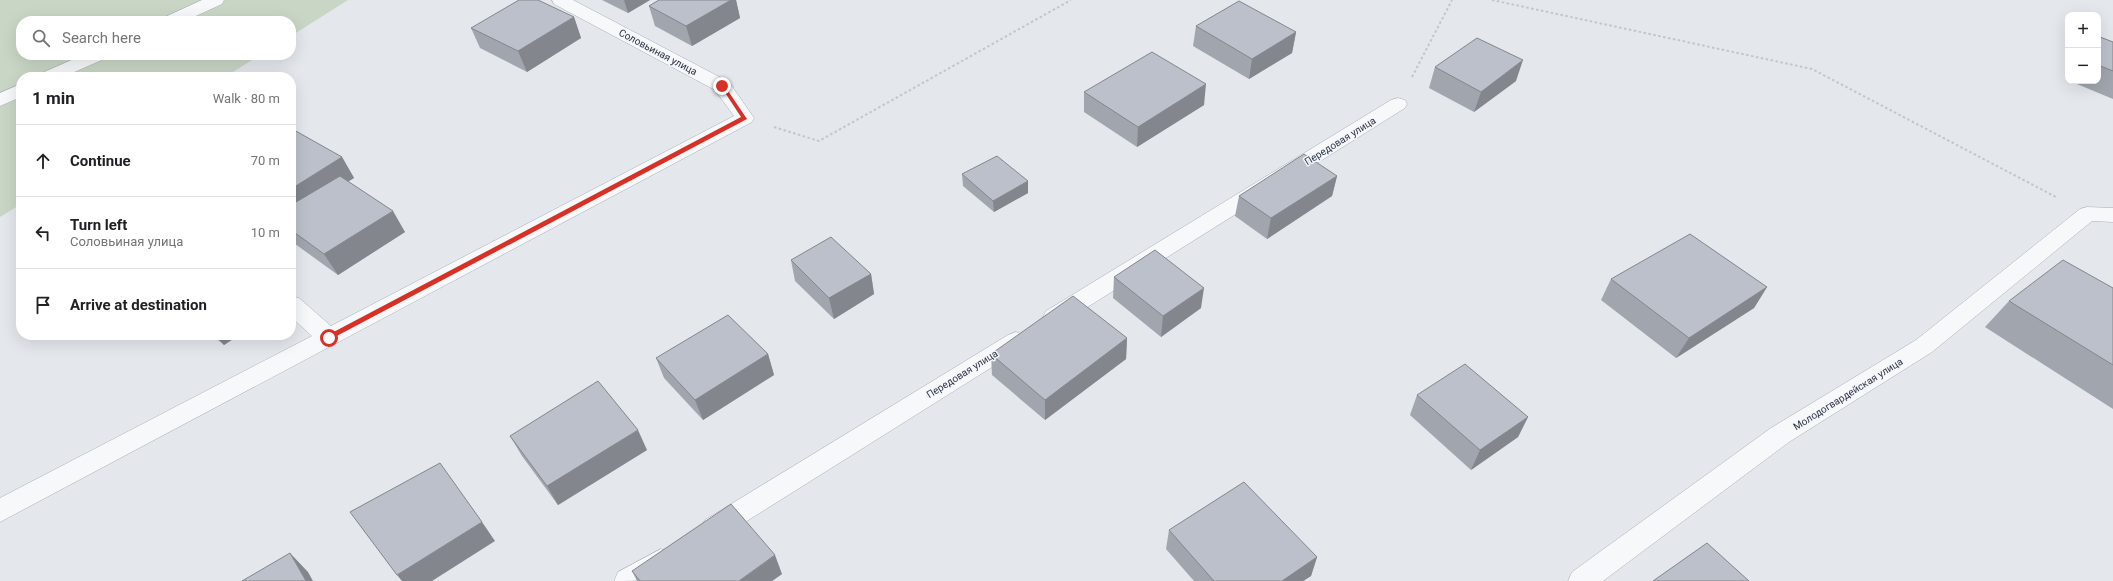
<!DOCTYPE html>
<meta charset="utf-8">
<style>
:root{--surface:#fff;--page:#f2f2f2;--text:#202124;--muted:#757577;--line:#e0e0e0}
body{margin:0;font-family:Roboto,sans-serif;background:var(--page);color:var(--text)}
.controls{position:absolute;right:12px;top:12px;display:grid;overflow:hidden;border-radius:8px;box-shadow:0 4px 16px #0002}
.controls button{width:36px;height:36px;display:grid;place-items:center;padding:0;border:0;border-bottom:1px solid var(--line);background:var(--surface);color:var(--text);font:20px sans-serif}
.stop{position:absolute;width:12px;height:12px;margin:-9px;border:3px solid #d93025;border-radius:50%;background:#fff}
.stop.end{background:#d93025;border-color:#fff;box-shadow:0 1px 4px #0008}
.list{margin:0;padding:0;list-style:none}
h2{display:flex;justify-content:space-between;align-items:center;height:52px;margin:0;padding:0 16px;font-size:17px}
h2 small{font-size:13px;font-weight:400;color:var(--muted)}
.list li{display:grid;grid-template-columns:26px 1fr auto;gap:12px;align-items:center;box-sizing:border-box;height:72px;padding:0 16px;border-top:1px solid var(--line)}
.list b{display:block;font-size:15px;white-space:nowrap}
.list p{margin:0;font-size:13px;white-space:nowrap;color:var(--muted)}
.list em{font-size:13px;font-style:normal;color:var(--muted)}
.icon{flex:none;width:22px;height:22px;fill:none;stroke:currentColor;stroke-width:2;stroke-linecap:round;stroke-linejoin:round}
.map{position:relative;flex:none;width:2113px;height:581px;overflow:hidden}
.search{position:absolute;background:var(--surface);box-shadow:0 4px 16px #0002;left:16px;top:16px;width:280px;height:44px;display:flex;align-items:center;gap:10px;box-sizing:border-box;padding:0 14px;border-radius:16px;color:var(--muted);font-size:15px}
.panel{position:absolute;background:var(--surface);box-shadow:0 4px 16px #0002;left:16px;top:72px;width:280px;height:268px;border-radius:16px}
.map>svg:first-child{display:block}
.green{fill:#c9d6c5}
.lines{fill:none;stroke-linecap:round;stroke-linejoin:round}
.minor-casing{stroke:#a9aeb7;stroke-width:1}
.path{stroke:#c2c5cb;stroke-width:2;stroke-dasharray:2.5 2.5;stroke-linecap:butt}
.minor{fill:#f7f8fa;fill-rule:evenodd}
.wall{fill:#a1a5ae}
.shaded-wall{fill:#83868d}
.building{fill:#bbc0ca;stroke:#83868d}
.route{fill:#d93025}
.labels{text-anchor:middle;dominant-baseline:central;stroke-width:3;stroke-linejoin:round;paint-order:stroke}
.street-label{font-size:10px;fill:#2b3445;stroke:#f4f6f9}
</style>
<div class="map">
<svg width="2113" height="581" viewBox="0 0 2113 581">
<rect width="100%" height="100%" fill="#e4e7ec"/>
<!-- green -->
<polygon class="green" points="0,0 348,0 291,36 291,21 21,21 21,55 260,55 225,77 21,77 21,204 0,217"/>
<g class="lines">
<!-- minor casing -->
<g class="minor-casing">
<g id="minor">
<polygon points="202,0 224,0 222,4 185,21 162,21 165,17"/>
<polygon points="552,0 573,0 729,82 754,118 752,122 0,522 0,498 312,336 291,317 291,296 299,298 331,326 734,116 715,90 554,4"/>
<polygon points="83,55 107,55 104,59 63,77 39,77 42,73"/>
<polygon points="21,84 21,97 0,106 0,93"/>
<polygon points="1398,98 1405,100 1407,104 1405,108 1062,323 1054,325 1046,323 1043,317 1046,311 1391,100"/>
<polygon points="2087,207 2113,208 2113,222 2092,221 1932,352 1789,442 1603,581 1568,581 1572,572 1771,428 1916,340 2080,209"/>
<polygon points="1016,332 1024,335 1027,341 1024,347 723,536 714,539 705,536 701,528 705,520 1008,335"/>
<path d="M661 549 670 553 674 561C663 581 637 581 614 581L618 572Z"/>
</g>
</g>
<!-- path -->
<g class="path">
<polyline points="1492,0 1812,69 2056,197"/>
<polyline points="1412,77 1452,0"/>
<polyline points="774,127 819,141 1071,0"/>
</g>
<!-- minor -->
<use href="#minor" class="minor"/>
</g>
<!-- wall -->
<g class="wall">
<polygon points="602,0 650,0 628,13"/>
<polygon points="659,0 736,0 740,18 692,46 655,26 649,6"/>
<polygon points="574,17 581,38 527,72 480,48 471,28"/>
<polygon points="1196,26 1296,32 1292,53 1249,79 1193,46"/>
<polygon points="2100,37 2113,42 2113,99 2072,82 2073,81 2098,81 2098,40"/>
<polygon points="1435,67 1516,81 1474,112 1429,88"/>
<polygon points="1084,92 1204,105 1137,147 1084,112"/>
<polygon points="291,133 342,157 354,178 348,181 405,232 338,275 291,241"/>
<polygon points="962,174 1028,193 994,212 963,186"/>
<polygon points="1337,176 1332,196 1267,239 1235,216 1239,196"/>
<polygon points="791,260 871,274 874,294 834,319 795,281"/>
<polygon points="1114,277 1201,308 1161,337 1113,298"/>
<polygon points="1611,279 1767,287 1754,308 1676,358 1601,300"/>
<polygon points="2113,288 2113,409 1985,327 2009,301"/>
<polygon points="212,335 239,335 224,345"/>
<polygon points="1127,338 1126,359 1045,420 992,375 991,354"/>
<polygon points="768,354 774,375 703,420 664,378 656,358"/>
<polygon points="1417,395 1528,417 1518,437 1471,470 1410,415"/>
<polygon points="510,436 647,450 558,505 522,456"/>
<polygon points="1169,530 1317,557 1311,576 1303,581 1194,581 1166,549"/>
<polygon points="632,571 782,574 772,581 637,581"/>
</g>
<!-- shaded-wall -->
<g class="shaded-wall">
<polygon points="624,0 650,0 628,13"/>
<polygon points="731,0 736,0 740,18 692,46 686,26"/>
<polygon points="574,17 581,38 527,72 518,51"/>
<polygon points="1296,32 1292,53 1249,79 1252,59"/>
<polygon points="1523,60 1516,81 1474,112 1481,92"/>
<polygon points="1206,84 1204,105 1137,147 1138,127"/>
<polygon points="342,157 354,178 291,218 291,189"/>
<polygon points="1337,176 1332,196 1267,239 1271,218"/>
<polygon points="1028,181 1028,193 994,212 993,201"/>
<polygon points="393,211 405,232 338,275 324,254"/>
<polygon points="871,274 874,294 834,319 829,298"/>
<polygon points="1767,287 1754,308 1676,358 1689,338"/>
<polygon points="1204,288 1201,308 1161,337 1163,316"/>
<polygon points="215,335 239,335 224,345"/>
<polygon points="1127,338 1126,359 1045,420 1045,400"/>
<polygon points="768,354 774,375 703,420 695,400"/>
<polygon points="1528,417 1518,437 1471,470 1480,450"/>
<polygon points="638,430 647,450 558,505 547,486"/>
<polygon points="482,522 495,541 432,581 402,581 397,575"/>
<polygon points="290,553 308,572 313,581 306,581"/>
<polygon points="775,555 782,574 772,581 739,581"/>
<polygon points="1317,557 1311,576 1303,581 1282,581"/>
</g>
<!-- building -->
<g class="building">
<polygon points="519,0 538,0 574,17 518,51 471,28"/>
<polygon points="659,0 731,0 686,26 649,6"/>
<polygon points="1239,1 1296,32 1252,59 1196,26"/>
<polygon points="2100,37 2113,42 2113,71 2098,65 2098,41"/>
<polygon points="1477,38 1523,60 1481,92 1435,67"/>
<polygon points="1152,52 1206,84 1138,127 1084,92"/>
<polygon points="294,130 342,157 291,189 291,133"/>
<polygon points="1304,154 1337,176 1271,218 1239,196"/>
<polygon points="997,156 1028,181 993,201 962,174"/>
<polygon points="340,176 393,211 324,254 291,230 291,205"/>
<polygon points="1690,234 1767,287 1689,338 1611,279"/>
<polygon points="831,237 871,274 829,298 791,260"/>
<polygon points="1155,250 1204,288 1163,316 1114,277"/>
<polygon points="2063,260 2113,288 2113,365 2009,301"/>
<polygon points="1073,296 1127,338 1045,400 991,354"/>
<polygon points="728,315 768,354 695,400 656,358"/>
<polygon points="1465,364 1528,417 1480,450 1417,395"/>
<polygon points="598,381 638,430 547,486 510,436"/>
<polygon points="440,463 482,522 397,575 350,512"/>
<polygon points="1244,482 1317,557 1282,581 1214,581 1169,530"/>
<polygon points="731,504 775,555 739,581 640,581 632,571"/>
<polygon points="1707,543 1749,581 1653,581"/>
<polygon points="290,553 306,581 242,581"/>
</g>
<!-- route -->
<polygon class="route" points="720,85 724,85 747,119 331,339 326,339 326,336 741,117"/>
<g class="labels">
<!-- street labels -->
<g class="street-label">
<text transform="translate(658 52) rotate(28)">Соловьиная улица</text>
<text transform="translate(1340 141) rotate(-32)">Передовая улица</text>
<text transform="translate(962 374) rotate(-32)">Передовая улица</text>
<text transform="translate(1848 394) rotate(-32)">Молодогвардейская улица</text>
</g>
</g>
</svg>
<div class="controls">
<button>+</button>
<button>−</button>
</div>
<div class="stop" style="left:329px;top:338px"></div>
<div class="stop end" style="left:722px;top:86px"></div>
<div class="search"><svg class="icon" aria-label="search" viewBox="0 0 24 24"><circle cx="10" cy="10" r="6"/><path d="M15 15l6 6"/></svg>Search here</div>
<section class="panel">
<h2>1 min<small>Walk · 80 m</small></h2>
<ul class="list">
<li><svg class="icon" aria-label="ahead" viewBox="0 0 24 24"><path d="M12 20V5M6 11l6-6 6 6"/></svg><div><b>Continue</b></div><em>70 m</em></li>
<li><svg class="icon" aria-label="left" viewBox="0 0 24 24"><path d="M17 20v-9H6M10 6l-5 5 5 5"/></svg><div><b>Turn left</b><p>Соловьиная улица</p></div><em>10 m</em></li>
<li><svg class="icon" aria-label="arrive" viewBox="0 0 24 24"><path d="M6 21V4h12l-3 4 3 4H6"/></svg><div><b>Arrive at destination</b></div></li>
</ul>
</section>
</div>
